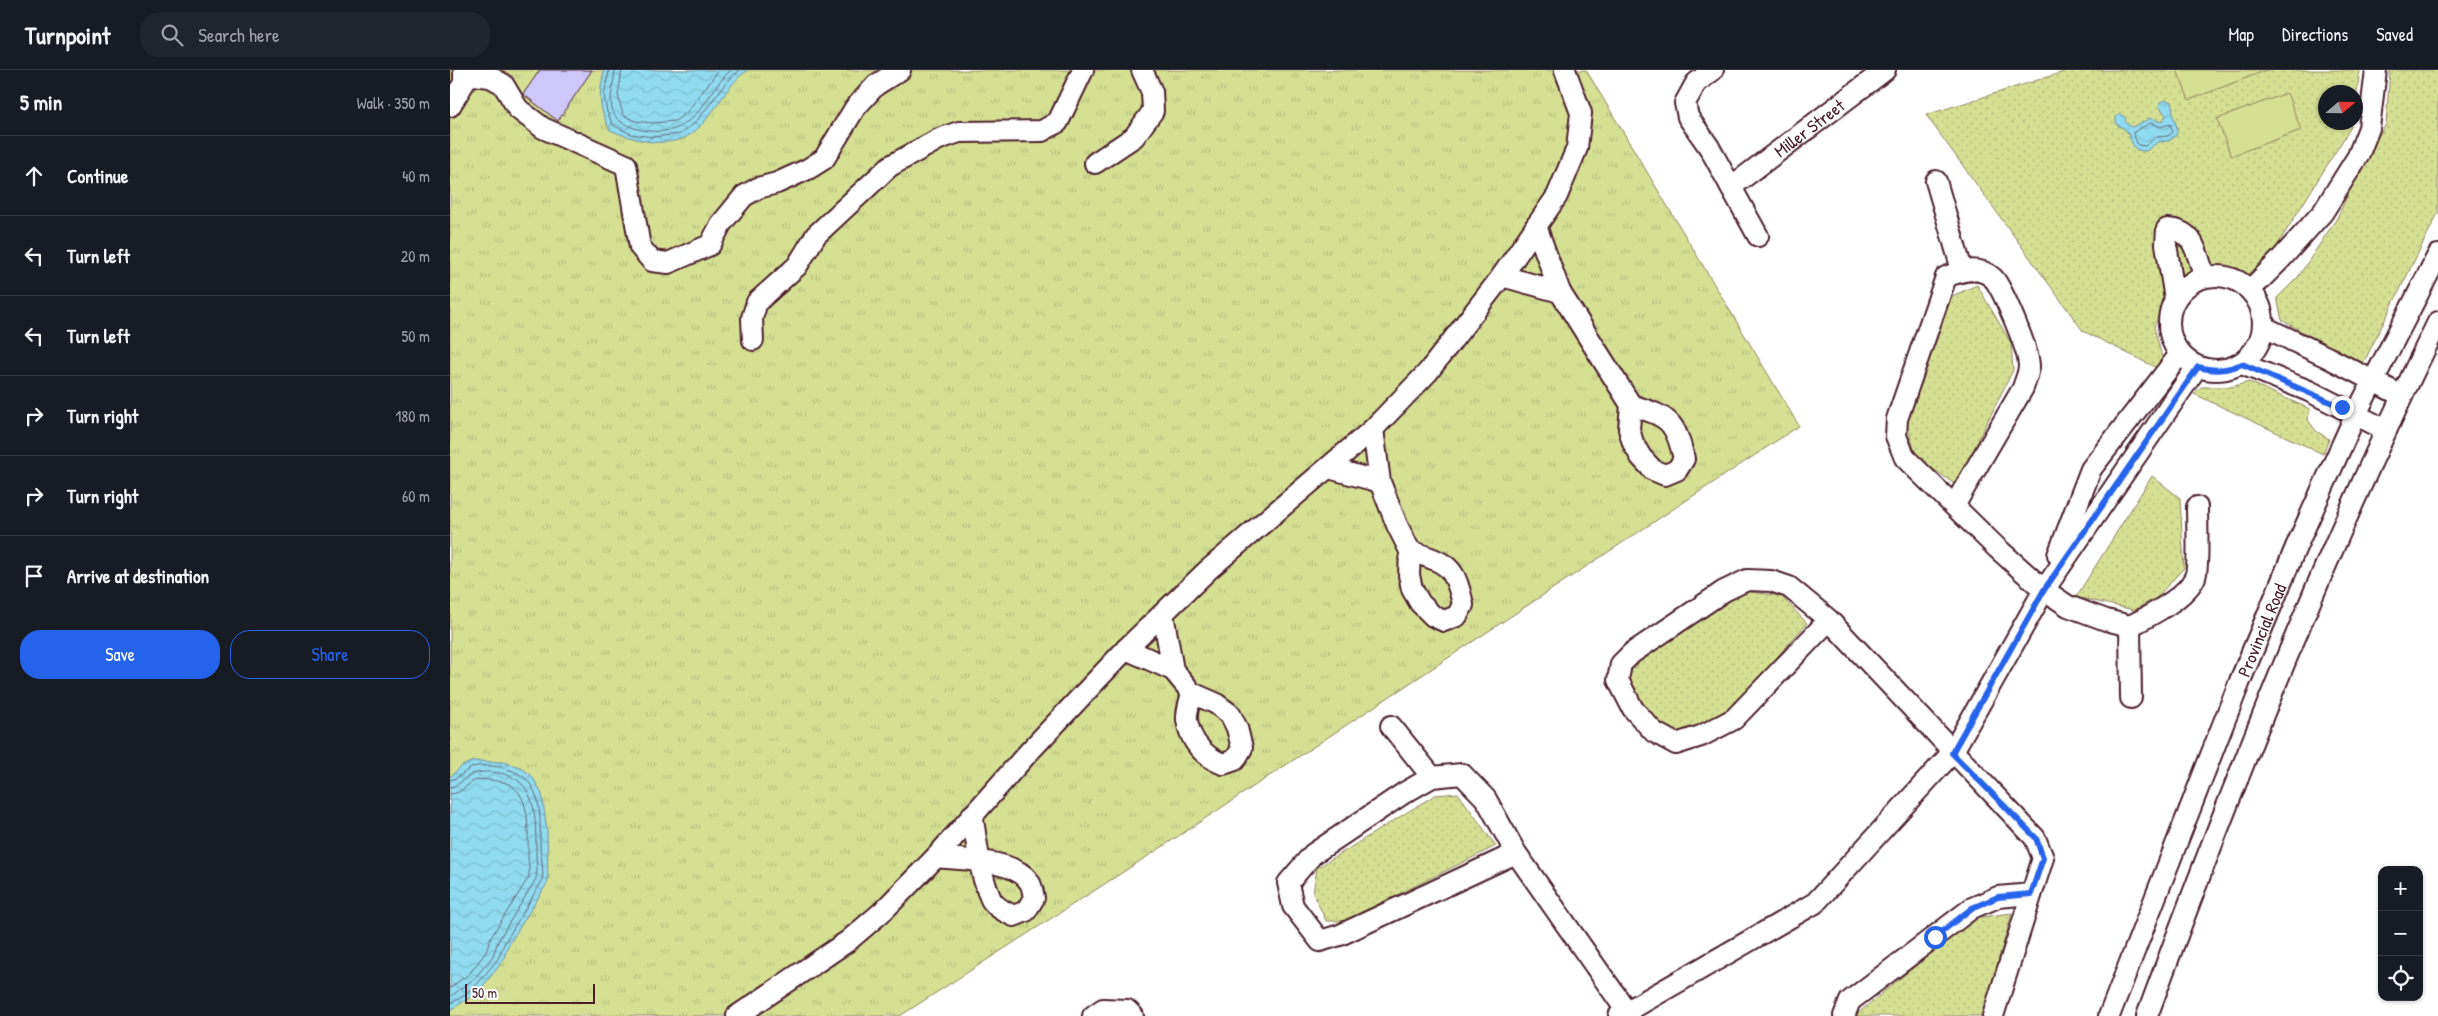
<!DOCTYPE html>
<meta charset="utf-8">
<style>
:root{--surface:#171b24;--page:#20242c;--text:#f1f3f6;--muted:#9ea1a6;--line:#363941;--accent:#2563eb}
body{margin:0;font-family:"Patrick Hand",sans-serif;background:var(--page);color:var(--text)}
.controls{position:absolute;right:15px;bottom:15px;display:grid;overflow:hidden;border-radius:10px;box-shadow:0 1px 4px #0004}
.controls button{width:45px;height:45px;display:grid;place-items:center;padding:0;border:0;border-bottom:1px solid var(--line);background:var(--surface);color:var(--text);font:25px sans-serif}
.compass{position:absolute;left:1868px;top:15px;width:45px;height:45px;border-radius:50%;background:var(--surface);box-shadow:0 1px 4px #0004;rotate:70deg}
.scale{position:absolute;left:15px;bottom:12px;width:130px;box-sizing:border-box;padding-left:5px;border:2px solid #4a1f2b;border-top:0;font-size:14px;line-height:18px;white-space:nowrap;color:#4a1f2b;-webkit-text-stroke:4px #fff;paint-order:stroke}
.stop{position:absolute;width:15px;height:15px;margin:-11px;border:4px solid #2563eb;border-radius:50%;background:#fff}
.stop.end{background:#2563eb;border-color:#fff;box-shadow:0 1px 5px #0008}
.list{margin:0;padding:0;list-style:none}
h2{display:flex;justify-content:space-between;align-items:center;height:65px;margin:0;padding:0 20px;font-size:21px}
h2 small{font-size:16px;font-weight:400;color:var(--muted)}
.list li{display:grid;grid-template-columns:32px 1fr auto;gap:15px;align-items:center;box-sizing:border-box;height:80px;padding:0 20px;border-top:1px solid var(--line)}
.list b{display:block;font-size:19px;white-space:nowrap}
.list em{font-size:16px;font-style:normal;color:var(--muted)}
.actions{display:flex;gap:10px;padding:15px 20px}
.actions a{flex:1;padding:11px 0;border:1px solid var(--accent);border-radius:20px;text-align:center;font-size:18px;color:var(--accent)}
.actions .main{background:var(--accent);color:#fff}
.icon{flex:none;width:28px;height:28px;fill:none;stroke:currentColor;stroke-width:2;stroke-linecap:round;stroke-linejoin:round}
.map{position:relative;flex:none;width:1988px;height:946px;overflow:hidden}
header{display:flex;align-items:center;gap:30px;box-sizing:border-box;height:70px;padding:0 25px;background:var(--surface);border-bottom:1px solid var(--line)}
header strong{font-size:24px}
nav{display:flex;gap:28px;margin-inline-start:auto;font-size:18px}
.search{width:350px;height:45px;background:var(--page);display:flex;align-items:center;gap:12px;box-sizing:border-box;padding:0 18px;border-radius:20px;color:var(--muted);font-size:19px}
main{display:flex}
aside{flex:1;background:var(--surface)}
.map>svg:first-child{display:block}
.grass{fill:url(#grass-tufts);stroke:#90805f}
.park{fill:url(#park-dots);stroke:#90805f}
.pitch{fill:#d5e093;stroke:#90805f}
.water{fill:url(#water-waves);stroke:#7490a1}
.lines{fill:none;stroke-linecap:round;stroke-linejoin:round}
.shore{stroke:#666a7a;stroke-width:1}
.building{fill:#cec8fa;stroke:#4a1f2b}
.minor-casing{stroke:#4a1f2b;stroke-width:24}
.minor{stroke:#fff;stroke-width:20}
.route{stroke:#2563eb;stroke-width:6}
.labels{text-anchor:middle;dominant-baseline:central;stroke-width:4;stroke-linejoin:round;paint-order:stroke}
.street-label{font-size:18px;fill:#4a1f2b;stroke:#fff}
</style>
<header>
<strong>Turnpoint</strong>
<div class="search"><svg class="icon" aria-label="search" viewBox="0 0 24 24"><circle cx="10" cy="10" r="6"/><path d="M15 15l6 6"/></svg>Search here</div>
<nav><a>Map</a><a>Directions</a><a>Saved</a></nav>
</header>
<main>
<aside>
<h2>5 min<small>Walk · 350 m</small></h2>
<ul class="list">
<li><svg class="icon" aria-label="ahead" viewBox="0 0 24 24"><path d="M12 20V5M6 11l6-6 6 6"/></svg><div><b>Continue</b></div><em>40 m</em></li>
<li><svg class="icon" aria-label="left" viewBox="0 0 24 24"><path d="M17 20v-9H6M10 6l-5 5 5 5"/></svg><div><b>Turn left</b></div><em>20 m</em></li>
<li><svg class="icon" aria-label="left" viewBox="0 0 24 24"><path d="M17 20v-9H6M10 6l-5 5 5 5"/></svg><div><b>Turn left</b></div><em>50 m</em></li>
<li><svg class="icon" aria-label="right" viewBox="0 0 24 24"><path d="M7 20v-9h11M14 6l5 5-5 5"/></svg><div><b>Turn right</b></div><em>180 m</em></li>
<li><svg class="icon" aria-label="right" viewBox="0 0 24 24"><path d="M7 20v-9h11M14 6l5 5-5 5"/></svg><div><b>Turn right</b></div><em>60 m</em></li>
<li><svg class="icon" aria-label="arrive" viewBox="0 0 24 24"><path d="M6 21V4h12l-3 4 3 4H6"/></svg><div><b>Arrive at destination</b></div></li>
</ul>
<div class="actions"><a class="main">Save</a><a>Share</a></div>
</aside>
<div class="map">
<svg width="1988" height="946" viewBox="0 0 1988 946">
<defs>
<pattern id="grass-tufts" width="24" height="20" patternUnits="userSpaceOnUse" patternTransform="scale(1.25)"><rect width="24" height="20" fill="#d5e093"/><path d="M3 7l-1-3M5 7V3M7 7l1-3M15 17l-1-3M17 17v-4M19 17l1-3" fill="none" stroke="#b8c07f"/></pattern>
<pattern id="park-dots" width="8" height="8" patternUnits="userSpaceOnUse" patternTransform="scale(1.25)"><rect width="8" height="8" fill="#d5e093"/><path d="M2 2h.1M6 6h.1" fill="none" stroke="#b8c07f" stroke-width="1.8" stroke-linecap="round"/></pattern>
<pattern id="water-waves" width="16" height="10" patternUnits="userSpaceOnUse" patternTransform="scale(1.25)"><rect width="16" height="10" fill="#90dbf0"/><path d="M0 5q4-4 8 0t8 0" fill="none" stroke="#7ebcce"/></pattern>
</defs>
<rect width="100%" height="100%" fill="#fff"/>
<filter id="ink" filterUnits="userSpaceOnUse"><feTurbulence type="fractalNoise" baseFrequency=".02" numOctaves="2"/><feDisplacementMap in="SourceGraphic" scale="10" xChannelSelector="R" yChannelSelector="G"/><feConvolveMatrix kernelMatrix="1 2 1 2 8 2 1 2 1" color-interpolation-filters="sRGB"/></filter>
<g filter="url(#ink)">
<!-- grass -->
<polygon class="grass" points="0,0 1136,0 1349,356 715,775 450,946 0,946"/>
<!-- park -->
<g class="park">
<polygon points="1620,0 1910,0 1906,29 1906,22 1876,22 1876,52 1901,53 1901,57 1823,182 1800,207 1786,198 1766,197 1743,206 1718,222 1704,257 1713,291 1711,300 1633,261 1476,45"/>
<polygon points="1940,0 1988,0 1988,143 1912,296 1832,250 1827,228 1848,207 1887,148 1915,87 1936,54"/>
<polygon points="1527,215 1561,273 1563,300 1506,415 1466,387 1455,348 1502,226"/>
<polygon points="1799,312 1860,339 1858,350 1866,361 1879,369 1873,384 1744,324 1751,317 1781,317"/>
<polygon points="1702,406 1730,428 1734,498 1706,528 1684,540 1626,527"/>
<polygon points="1294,521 1331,526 1357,553 1278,643 1229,666 1188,639 1178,605 1186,586"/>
<polygon points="1008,723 1046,776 894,851 876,851 863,823 867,798 985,725"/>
<polygon points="1562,843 1533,946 1407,946 1407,944 1524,848"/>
</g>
<!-- pitch -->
<g class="pitch">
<polygon points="1727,0 1817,0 1739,30"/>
<polygon points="1837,23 1851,60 1781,86 1767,49"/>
</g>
<!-- water -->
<g class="water">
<path d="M154 0H298C285 9 277 21 268 34 259 46 246 65 231 69 208 77 181 69 160 60 148 37 149 25 154 0Z"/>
<path d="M1716 30 1722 32C1724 37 1722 40 1723 45 1725 53 1729 58 1726 66L1719 71 1708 72 1696 81C1681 82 1683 72 1677 62 1675 58 1670 57 1666 54V47L1670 44 1675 47 1676 53 1682 57 1701 48 1712 52 1716 45 1709 36 1710 32Z"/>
<polygon points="23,691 53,692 70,697 82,706 92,724 97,761 98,812 58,876 53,891 33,916 18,929 0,940 0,707 12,696"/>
</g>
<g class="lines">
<!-- shore -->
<g class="shore">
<polyline points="159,0 154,25 157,42 163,55 181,64 202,67 230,64 246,52 276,13 290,0"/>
<path d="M165 0C164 14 158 28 163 42 170 61 213 66 229 57 233 55 238 51 242 48 257 34 265 14 281 0"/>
<polyline points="172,0 168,25 173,45 185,51 202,53 225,51 237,42 269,0"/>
<polygon points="1701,53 1710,57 1720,54 1723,62 1718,66 1706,67 1695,76 1688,75 1683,63"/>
<path d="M0 710C10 709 16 698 27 696 36 695 48 696 57 699 94 709 90 746 90 776 91 788 94 799 92 811L54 874 48 889 29 912 15 925 0 934"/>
<path d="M0 717C11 716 16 704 27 703 35 701 46 702 54 704 95 715 83 767 87 799L86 809 48 871 43 886 25 908 0 927"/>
<path d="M0 724C13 724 16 713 27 710 33 709 41 710 47 711 88 715 75 770 79 799V807L41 867 36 882 20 903 0 918"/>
</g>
</g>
<!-- building -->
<polygon class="building" points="90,0 142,0 108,51 73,24"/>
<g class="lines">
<!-- minor casing -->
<g class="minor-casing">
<g id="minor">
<polyline points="1263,0 1246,13 1235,33 1238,47 1259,77 1308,166"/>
<polyline points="15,4 40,7 53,14 68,39 93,58 176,95 190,177 202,191 218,193 260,175 271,154 294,126 308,118 327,113 358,99 374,89 405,38 426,15 450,0"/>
<polyline points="0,36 14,13 14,0"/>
<polyline points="645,93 684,67 703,41 702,22 692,0"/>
<polyline points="1486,111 1512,200"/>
<path id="s1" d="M1281 117 1435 0"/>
<circle cx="1766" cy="253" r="47"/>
<polyline points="1052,206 1110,222 1086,156"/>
<polyline points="1800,220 1829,191 1873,142 1908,86 1919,58 1926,0"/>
<path d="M1110 222 1181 335 1179 359 1183 373 1191 387 1203 400 1215 405 1227 400 1234 389C1225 349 1218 347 1181 335"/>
<path d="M1725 229 1716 174 1717 159C1746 160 1746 184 1755 207"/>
<polyline points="1814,257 1877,287 1952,326"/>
<polyline points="303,270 302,248 307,232 347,196 366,165 440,96 489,69 509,62 592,61 608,52 633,0"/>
<polyline points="1792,294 1859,321 1936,360"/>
<path d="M923 359 930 412 947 455 960 481 959 505 962 519 970 533 983 546 994 551 1007 546 1013 535C1005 495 997 493 960 481"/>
<polyline points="879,398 930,412"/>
<path d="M1504 436 1573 318C1575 311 1579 303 1579 296 1579 281 1552 217 1543 208 1529 195 1510 201 1496 207L1447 349 1446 366 1455 388 1547 478 1594 520 1618 536 1656 550 1680 556C1698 547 1737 527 1745 507 1749 499 1747 449 1747 437"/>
<polyline points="1608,485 1641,399 1730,284"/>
<path d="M713 544 723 600 742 623 765 633 780 644 787 658 792 678 785 690 773 694C754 687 740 671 737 650 736 642 740 631 742 623"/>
<polyline points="1379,550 1284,649 1251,666 1226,674 1204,662 1183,639 1168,610 1171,594 1182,583 1274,521 1297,510 1321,511 1339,517 1379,550 1585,768 1593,788 1543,946"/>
<polyline points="1680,556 1681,628"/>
<polyline points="676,579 723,600"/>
<polyline points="941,656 982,707"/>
<polyline points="1066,783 890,865 870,871 843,836 838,813 863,784 954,723 982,707 1012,704 1036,729 1066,783 1180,946"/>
<path d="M486 787C511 790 562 789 578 810 582 814 583 823 584 828L576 841 564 846C555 842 543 836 540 827 529 802 527 771 522 745"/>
<polyline points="287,946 398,871 433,841 486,787 577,684 676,579 758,500 923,359 978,302 1052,206 1107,126 1127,78 1131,43 1115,0"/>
<polyline points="643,946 653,939 677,940 683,946"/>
<polyline points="1169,946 1365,833 1502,683 1594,520 1747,297"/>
<polyline points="1394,946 1400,931 1522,838 1548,827 1581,824"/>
<path id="s2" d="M1659 946 1790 611 1846 477 1906 344 1988 185"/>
<path d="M1697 946C1784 711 1877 477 1988 252"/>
</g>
</g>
<!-- minor -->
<use href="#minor" class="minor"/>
</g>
</g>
<g class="lines" filter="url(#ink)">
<!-- route -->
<path class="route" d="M1485 867 1522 838 1548 827 1581 824 1593 788 1586 768 1502 683 1594 520 1748 297C1764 301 1776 301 1792 294L1892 337"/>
</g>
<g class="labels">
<!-- street labels -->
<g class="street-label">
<text stroke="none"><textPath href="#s1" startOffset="98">Miller Street</textPath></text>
<text stroke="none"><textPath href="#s2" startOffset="415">Provincial Road</textPath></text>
</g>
</g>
</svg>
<div class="controls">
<button>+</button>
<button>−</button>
<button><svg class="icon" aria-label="locate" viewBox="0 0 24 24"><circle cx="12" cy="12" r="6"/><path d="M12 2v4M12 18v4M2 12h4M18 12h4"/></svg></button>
</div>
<svg class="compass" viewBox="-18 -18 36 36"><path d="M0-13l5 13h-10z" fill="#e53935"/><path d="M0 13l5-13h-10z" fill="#9ea1a6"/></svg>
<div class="scale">50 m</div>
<div class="stop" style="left:1485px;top:867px"></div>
<div class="stop end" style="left:1892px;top:337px"></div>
</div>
</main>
